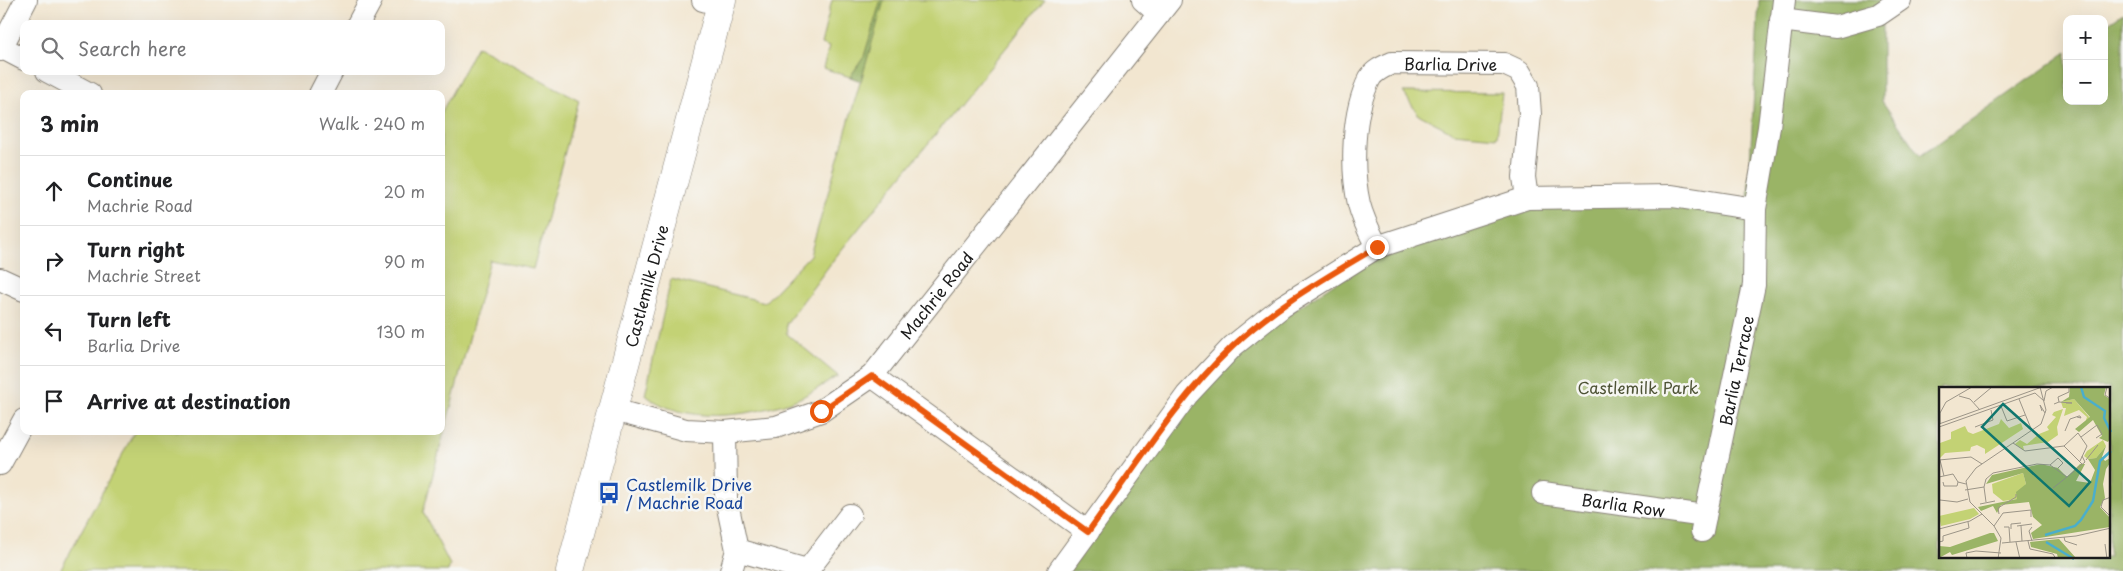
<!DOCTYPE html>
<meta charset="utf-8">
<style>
:root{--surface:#fff;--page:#f2f2f2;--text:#202124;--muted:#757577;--line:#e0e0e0}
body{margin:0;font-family:"Playpen Sans",sans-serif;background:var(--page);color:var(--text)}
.controls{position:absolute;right:15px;top:15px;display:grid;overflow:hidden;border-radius:10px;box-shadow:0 5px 20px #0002}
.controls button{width:45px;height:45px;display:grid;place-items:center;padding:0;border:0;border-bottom:1px solid var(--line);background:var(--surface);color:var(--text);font:25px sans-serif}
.stop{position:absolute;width:15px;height:15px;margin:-11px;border:4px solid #ea580c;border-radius:50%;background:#fff}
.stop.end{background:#ea580c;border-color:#fff;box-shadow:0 1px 5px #0008}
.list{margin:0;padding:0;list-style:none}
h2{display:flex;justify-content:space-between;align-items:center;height:65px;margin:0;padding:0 20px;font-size:21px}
h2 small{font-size:16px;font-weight:400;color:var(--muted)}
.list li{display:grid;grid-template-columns:32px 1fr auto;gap:15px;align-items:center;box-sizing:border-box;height:70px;padding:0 20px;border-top:1px solid var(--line)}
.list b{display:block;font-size:19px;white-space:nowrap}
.list p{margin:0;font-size:16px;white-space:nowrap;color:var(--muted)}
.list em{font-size:16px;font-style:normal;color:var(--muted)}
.icon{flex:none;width:28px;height:28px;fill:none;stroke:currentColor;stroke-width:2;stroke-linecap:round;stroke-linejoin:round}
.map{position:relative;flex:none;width:2123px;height:571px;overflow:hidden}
.search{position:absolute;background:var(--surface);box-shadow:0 5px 20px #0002;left:20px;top:20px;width:425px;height:55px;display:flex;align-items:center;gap:12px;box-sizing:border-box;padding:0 18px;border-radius:10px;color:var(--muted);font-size:19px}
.panel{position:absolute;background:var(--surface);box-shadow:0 5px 20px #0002;left:20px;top:90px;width:425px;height:345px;border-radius:10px}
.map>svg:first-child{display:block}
.green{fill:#c3d274;stroke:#707748}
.forest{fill:#9ab466;stroke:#5b6841;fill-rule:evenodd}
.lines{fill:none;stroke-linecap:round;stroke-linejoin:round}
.minor-casing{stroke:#878176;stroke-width:24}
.tertiary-casing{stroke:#878176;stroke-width:29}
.minor{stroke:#fff;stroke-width:22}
.tertiary{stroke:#fff;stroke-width:28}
.route{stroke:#ea580c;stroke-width:6}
.labels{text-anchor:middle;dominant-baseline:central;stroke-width:5;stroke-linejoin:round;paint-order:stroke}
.street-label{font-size:16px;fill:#1c1c1c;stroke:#f6f6f2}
.park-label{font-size:16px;fill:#4e5336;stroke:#f6f6f2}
.transit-label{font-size:16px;fill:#164399;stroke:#f6f6f2;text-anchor:start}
.inset-river{fill:none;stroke:#4baeca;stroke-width:2.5}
.inset-road{fill:none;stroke:#9c9588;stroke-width:1}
.view{fill:#0f766e;fill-opacity:0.15;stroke:#0f766e;stroke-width:2.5}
.inset-edge{fill:none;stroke:#1c1c1c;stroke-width:2.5}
</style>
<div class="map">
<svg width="2123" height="571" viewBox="0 0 2123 571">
<rect width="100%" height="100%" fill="#f6f6f2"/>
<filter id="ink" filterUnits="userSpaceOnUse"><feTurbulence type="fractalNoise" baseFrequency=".02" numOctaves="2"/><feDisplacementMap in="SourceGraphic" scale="10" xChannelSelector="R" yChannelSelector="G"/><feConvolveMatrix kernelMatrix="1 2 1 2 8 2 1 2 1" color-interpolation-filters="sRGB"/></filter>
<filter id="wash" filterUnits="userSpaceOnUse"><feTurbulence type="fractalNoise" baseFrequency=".0096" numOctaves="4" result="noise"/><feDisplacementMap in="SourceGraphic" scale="20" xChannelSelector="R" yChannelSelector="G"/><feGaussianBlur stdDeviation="1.12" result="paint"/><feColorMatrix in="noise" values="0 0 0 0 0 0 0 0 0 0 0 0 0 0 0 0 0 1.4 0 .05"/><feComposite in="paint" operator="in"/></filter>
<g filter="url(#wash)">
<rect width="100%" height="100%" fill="#f2e6d0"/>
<!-- green -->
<g class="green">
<polygon points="832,0 881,0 864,57 850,77 823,68 829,47 821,44"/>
<path d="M884 0H1045L834 259 786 324 787 334 838 376C823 385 807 396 790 402 745 417 685 425 645 395L671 279 765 302 810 255Z"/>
<polygon points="477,46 579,100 533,269 490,260 423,512 450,565 448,571 60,571 135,431 441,431 441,113"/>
<polygon points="1403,92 1502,93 1497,137 1454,133 1418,114"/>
</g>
<!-- forest -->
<g class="forest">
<polygon points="881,0 884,0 861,81 850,77 864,57"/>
<path d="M1759 0H1882V101L1920 156 2067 52V101H2104V26L2123 13V571H1067L1195 394 1239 347 1378 254 1524 204 1748 199ZM1940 388H2109V557H1940Z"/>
</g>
</g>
<g filter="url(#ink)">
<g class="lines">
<!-- minor casing -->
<g class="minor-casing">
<g id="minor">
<polyline points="703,0 720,5"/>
<polyline points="1143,0 1159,14"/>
<polyline points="1781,20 1836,27 1878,15 1900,0"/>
<polyline points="358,24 371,0"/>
<polyline points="1,47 24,59"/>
<polyline points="0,50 26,0"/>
<polyline points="47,71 90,94"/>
<polyline points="320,94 332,71"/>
<path id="s1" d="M1377 247C1370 233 1363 220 1359 204 1351 168 1352 112 1370 78 1375 70 1383 67 1392 63L1504 64 1519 71 1528 86 1530 114 1524 177 1527 198"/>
<polyline points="0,279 24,290"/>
<polyline points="872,376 1088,532"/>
<path id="s2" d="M614 410 686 430 725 432 776 427 821 411 872 376 1170 0"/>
<polyline points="725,432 726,498 737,550 731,571"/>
<polyline points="0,464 24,420"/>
<path id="s3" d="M1543 493 1705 516"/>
<path id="s4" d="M1702 531 1754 285 1755 209"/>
<polyline points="737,550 807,570"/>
<polyline points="807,571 850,515"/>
<polyline points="1059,571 1187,395 1233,346 1283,306 1377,247 1527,198 1672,196 1755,209 1769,127 1784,0"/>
</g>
</g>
<!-- tertiary casing -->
<g class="tertiary-casing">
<g id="tertiary">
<path id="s5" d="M570 571 722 0"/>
</g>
</g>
<!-- minor -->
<use href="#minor" class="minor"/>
<!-- tertiary -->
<use href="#tertiary" class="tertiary"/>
</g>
</g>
<g class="lines" filter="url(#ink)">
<!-- route -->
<path class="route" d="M821 411 872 376 1088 532C1134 469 1176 400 1233 346 1275 306 1327 277 1377 247"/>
</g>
<!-- icons -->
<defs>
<g id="bus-bare" transform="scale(1.725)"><path d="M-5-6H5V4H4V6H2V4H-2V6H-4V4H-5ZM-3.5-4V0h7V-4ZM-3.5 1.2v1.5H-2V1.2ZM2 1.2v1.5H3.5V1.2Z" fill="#1a4fb4" stroke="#f6f6f2" stroke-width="2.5" paint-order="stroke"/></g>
</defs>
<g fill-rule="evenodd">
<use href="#bus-bare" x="609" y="493"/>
</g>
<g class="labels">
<!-- street labels -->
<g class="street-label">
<text stroke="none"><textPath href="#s1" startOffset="261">Barlia Drive</textPath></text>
<text stroke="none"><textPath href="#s5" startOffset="295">Castlemilk Drive</textPath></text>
<text stroke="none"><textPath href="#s2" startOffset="378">Machrie Road</textPath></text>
<text stroke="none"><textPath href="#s4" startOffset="164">Barlia Terrace</textPath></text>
<text stroke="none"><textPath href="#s3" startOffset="81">Barlia Row</textPath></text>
</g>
<!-- park labels -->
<g class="park-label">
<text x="1638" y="387">Castlemilk Park</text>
</g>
<!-- transit labels -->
<g class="transit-label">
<text x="626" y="484">Castlemilk Drive<tspan x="626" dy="18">/ Machrie Road</tspan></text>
</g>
</g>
<!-- overview -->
<g transform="translate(1939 387)">
<rect width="171" height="171" fill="#f2e6d0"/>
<path d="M135 12 151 31 146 36 148 30 140 23 125 29 127 21H124L122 15ZM124 22 118 40 119 48 109 55 84 59 85 63 76 57 81 53 88 57 100 47 110 43 108 40 117 30 113 28 115 25ZM62 32 70 41 82 36 84 42 46 67V62L38 58 32 60 31 64 6 66 0 72V53L1 56 12 52V45L26 39 29 45 34 47 60 37ZM164 53 167 59 157 71 149 72 145 69 148 64ZM84 86 87 97 78 112 64 114 54 106 53 97ZM35 121 40 127 31 132 2 139 0 129Z" fill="#c3d274"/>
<path d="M131 0H167L165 8 171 12V52L169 55 160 51 163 49 154 33 140 45 136 42 151 30 135 12 122 15 130 10ZM167 59 163 70 166 74 171 71V76L167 82 164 97 166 111 161 120 171 131V140L94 152 92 146 103 138 94 130 90 115 62 118 58 126 54 119 42 124 39 120 78 112 77 105 87 97 84 86 47 97 53 88 102 77 119 81 128 90 141 77H146L137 94 151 96 156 83 149 72 157 71ZM51 146H55L59 154 13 168 11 165 0 171V159L11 160ZM120 152 137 171H119L118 167 92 160 91 155Z" fill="#9ab466"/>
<path class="inset-river" d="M142 0 145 10 166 24 165 31 172 45M106 148 136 139 142 133 154 114 161 74 172 64M107 155 135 172"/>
<path class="inset-road" d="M168 0 166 8 172 12M20 9 31 12 41 23M80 12 93 44M105 14 107 4 114 0M35 15 53 0M120 15 133 16H127M115 17 120 15 119 10 130 5V0M62 19 68 34 86 28M103 24 101 18 106 26M0 37 103 0M1 37V26L7 15 33 0M0 40 96 6 105 14M36 40 54 33 52 23M126 44 131 32 140 29H141L142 31 138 30M142 50 158 38 163 47 157 51M74 56 86 64 125 59 143 77M125 59 139 46 148 59 141 74M0 73 32 70 43 77M1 73 5 89M147 73 159 58M111 78 119 71 124 76 119 81M0 90 14 87 19 95 27 97M4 95 5 99H18L19 95M45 100 47 115M114 101 128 90M26 103 45 100 47 92 54 86 98 77 111 78 128 90 146 75 143 69M172 110 164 113 162 120 172 130M1 113 18 115 29 112M41 117 56 114M60 127 59 121 77 110V107M55 139 64 126 92 123V130M78 139 93 137M82 139 83 154M65 140H70L71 155M0 142 31 134 43 127M72 142V137L82 136M125 150 126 154 138 158M89 154 91 162 114 167 117 172M93 154 90 144 93 140M0 155 4 154V149L30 141 29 135M77 155 81 172M63 156 137 149 172 141M166 157 168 172M28 171 27 166 37 164 62 166M59 172 62 151 55 139 31 115 27 94 37 81 102 37 107 23 101 0"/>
<path class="view" d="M64 17 151 95 130 119 43 40Z"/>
<rect width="171" height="171" class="inset-edge"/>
</g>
</svg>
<div class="controls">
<button>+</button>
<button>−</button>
</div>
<div class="stop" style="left:821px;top:411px"></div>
<div class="stop end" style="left:1377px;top:247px"></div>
<div class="search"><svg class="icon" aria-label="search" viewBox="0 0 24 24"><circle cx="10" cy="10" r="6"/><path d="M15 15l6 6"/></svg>Search here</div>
<section class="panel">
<h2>3 min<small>Walk · 240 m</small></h2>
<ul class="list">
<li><svg class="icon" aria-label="ahead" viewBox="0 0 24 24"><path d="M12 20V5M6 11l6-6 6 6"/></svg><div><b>Continue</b><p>Machrie Road</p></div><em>20 m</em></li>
<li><svg class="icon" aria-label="right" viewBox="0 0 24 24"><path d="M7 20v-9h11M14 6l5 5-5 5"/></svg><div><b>Turn right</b><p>Machrie Street</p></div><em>90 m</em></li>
<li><svg class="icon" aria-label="left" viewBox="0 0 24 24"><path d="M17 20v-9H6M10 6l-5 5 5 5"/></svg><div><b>Turn left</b><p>Barlia Drive</p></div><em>130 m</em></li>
<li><svg class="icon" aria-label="arrive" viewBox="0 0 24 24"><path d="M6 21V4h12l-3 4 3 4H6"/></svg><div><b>Arrive at destination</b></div></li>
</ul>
</section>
</div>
